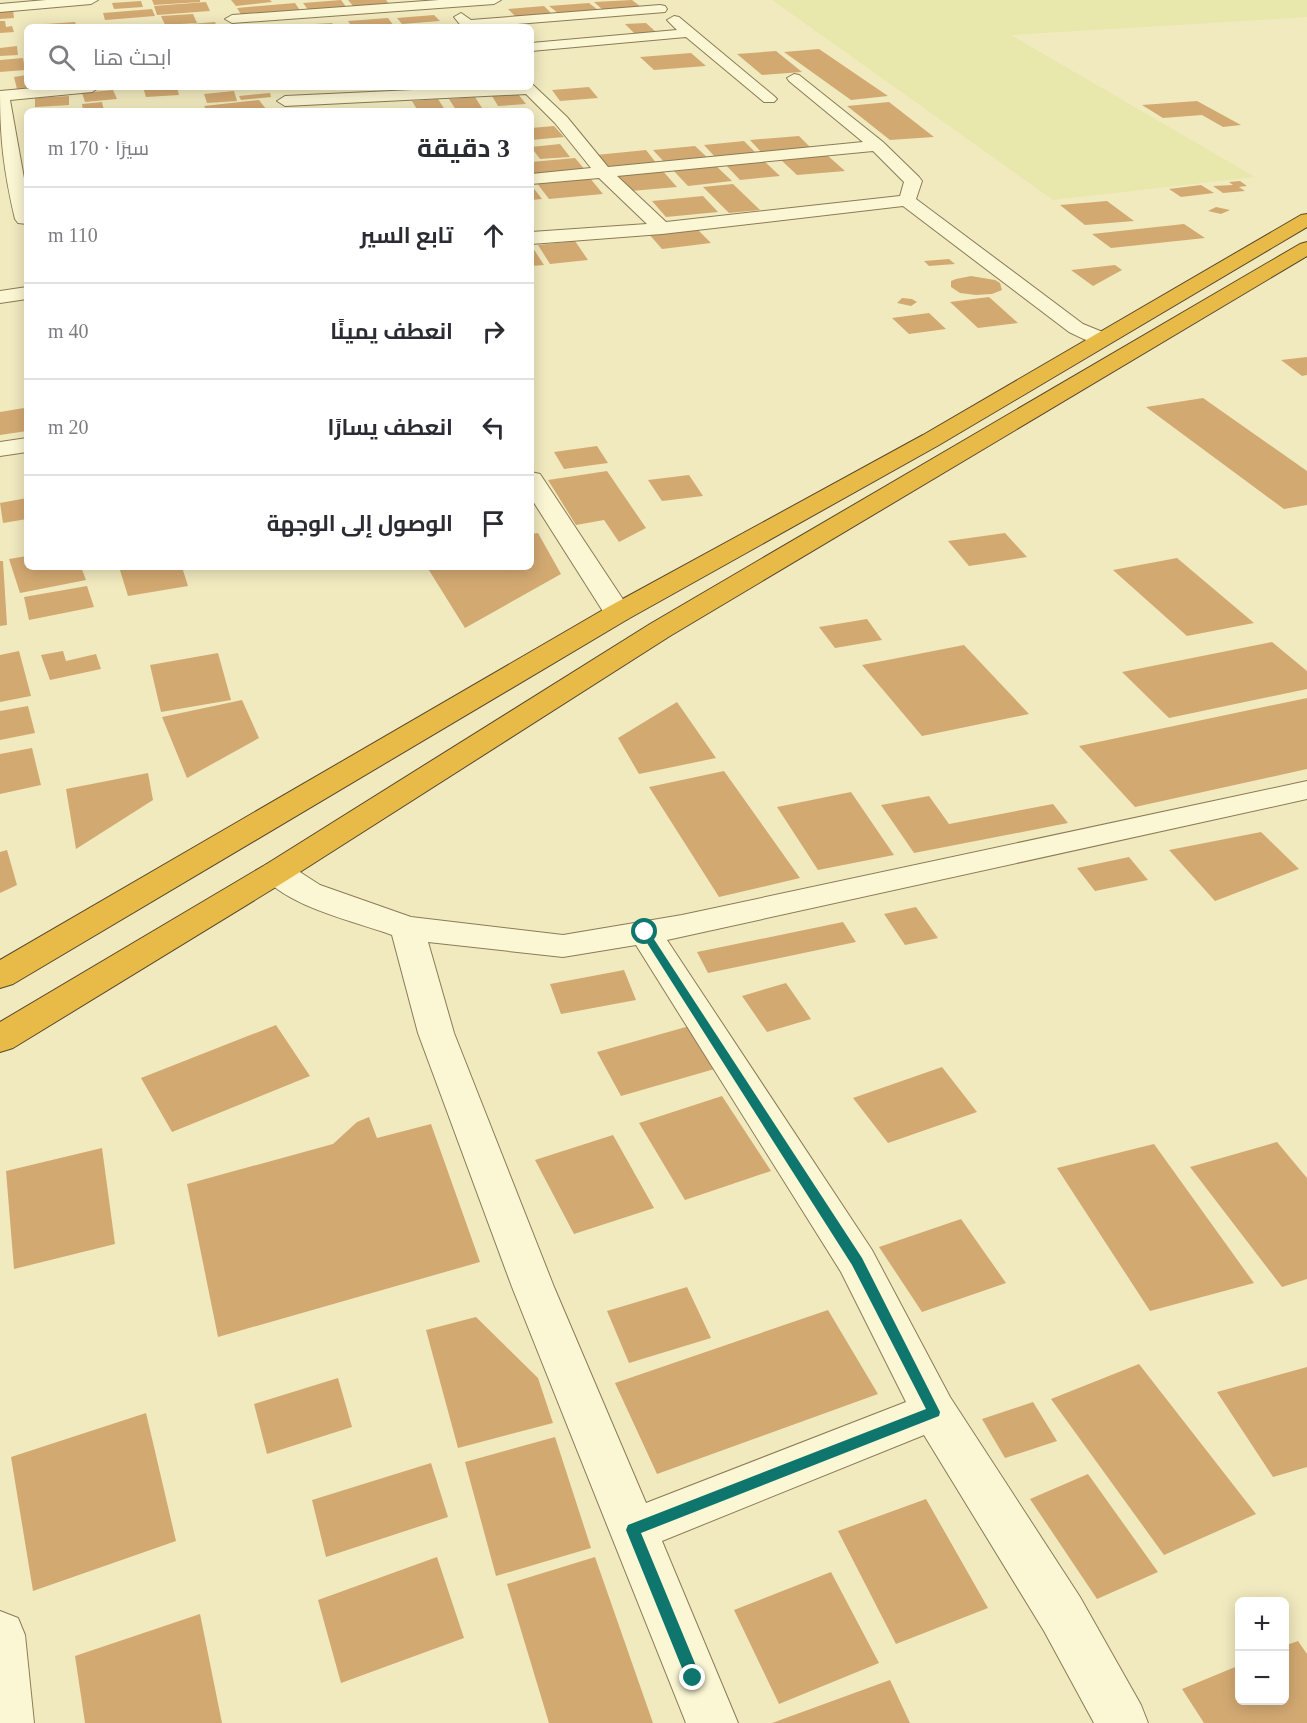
<!DOCTYPE html>
<html lang="ar">
<meta charset="utf-8">
<style>
:root{--surface:#fff;--page:#f2f2f3;--text:#2b2b33;--muted:#7c7c81;--line:#e1e1e2}
body{margin:0;font-family:"Times New Roman",Cairo,serif;background:var(--page);color:var(--text);direction:rtl}
.controls{position:absolute;right:18px;bottom:18px;display:grid;overflow:hidden;border-radius:9px;box-shadow:0 3px 15px #0003}
.controls button{width:54px;height:54px;display:grid;place-items:center;padding:0;border:0;border-bottom:2px solid var(--line);background:var(--surface);color:var(--text);font:30px sans-serif}
.stop{position:absolute;width:18px;height:18px;margin:-14px;border:4px solid #0f766e;border-radius:50%;background:#fff}
.stop.end{background:#0f766e;border-color:#fff;box-shadow:0 2px 6px #0008}
.list{margin:0;padding:0;list-style:none}
h2{display:flex;justify-content:space-between;align-items:center;height:78px;margin:0;padding:0 24px;font-size:26px}
h2 small{font-size:20px;font-weight:400;color:var(--muted)}
.list li{display:grid;grid-template-columns:39px 1fr auto;gap:18px;align-items:center;box-sizing:border-box;height:96px;padding:0 24px;border-top:2px solid var(--line)}
.list b{display:block;font-size:22px;white-space:nowrap}
.list em{font-size:20px;font-style:normal;color:var(--muted)}
.icon{flex:none;width:33px;height:33px;fill:none;stroke:currentColor;stroke-width:2;stroke-linecap:round;stroke-linejoin:round}
.map{position:relative;flex:none;width:1307px;height:1723px;overflow:hidden;direction:ltr}
.search{position:absolute;background:var(--surface);box-shadow:0 3px 15px #0003;left:24px;top:24px;width:510px;height:66px;display:flex;align-items:center;gap:15px;box-sizing:border-box;padding:0 21px;border-radius:9px;color:var(--muted);font-size:22px}
.panel{position:absolute;background:var(--surface);box-shadow:0 3px 15px #0003;left:24px;top:108px;width:510px;height:462px;border-radius:9px;direction:rtl}
.map>svg:first-child{display:block}
.farmland{fill:#e8e7ac}
.building{fill:#d3a972}
.lines{fill:none;stroke-linecap:round;stroke-linejoin:round}
.minor-casing{stroke:#8b7b56;stroke-width:2}
.highway-casing{stroke:#58472b;stroke-width:2}
.minor{fill:#fbf6d3;fill-rule:evenodd}
.highway{fill:#e8bb48;fill-rule:evenodd}
.route{fill:#0f766e}
</style>
<div class="map">
<svg width="1307" height="1723" viewBox="0 0 1307 1723">
<rect width="100%" height="100%" fill="#f1eabf"/>
<!-- farmland -->
<polygon class="farmland" points="772,0 1307,0 1307,17 1011,35 1255,177 1053,200"/>
<!-- building -->
<g class="building">
<polygon points="152,0 200,0 200,2 154,5"/>
<polygon points="231,0 270,0 272,2 236,6"/>
<polygon points="341,0 347,8 309,11 303,3"/>
<polygon points="348,0 386,0 390,5 354,7"/>
<polygon points="632,0 641,7 603,10 594,2"/>
<polygon points="141,1 143,7 114,9 112,3"/>
<polygon points="206,2 210,11 157,15 154,6"/>
<polygon points="295,3 301,12 242,16 237,8"/>
<polygon points="589,3 598,10 558,13 549,6"/>
<polygon points="544,6 552,14 516,17 508,9"/>
<polygon points="152,9 155,16 105,20 103,13"/>
<polygon points="13,10 14,18 0,19 0,11"/>
<polygon points="193,14 197,23 165,25 161,16"/>
<polygon points="434,15 440,21 402,24 397,18"/>
<polygon points="388,18 394,26 352,27 348,21"/>
<polygon points="0,21 5,21 6,27 12,26 14,32 0,33"/>
<polygon points="75,22 77,27 31,27 31,25"/>
<polygon points="215,22 217,27 179,27 179,25"/>
<polygon points="332,23 335,27 297,27 297,25"/>
<polygon points="646,23 656,32 635,34 625,24"/>
<polygon points="17,46 18,55 0,56 0,48"/>
<polygon points="819,49 888,96 851,100 784,52"/>
<polygon points="776,51 802,72 762,75 737,54"/>
<polygon points="691,53 706,66 654,70 640,57"/>
<polygon points="23,58 25,70 0,72 0,60"/>
<polygon points="27,75 27,88 17,89 14,77"/>
<polygon points="143,87 177,87 179,95 146,97"/>
<polygon points="589,87 598,98 560,101 552,90"/>
<polygon points="113,90 117,99 85,102 82,93"/>
<polygon points="234,91 237,101 207,103 204,94"/>
<polygon points="270,93 271,97 241,100 239,96"/>
<polygon points="518,94 526,104 498,106 492,96"/>
<polygon points="69,96 69,105 35,107 35,98"/>
<polygon points="475,97 482,108 456,110 449,99"/>
<polygon points="438,99 445,110 418,111 412,101"/>
<polygon points="259,100 266,109 207,111 204,106"/>
<polygon points="1197,101 1241,125 1223,127 1202,115 1163,118 1142,105"/>
<polygon points="102,102 104,111 83,111 82,104"/>
<polygon points="889,102 934,137 890,140 847,106"/>
<polygon points="554,126 564,137 531,140 531,128"/>
<polygon points="799,136 812,149 762,153 750,140"/>
<polygon points="744,141 757,154 716,158 704,145"/>
<polygon points="560,144 570,157 540,159 531,147"/>
<polygon points="695,146 709,159 666,164 653,150"/>
<polygon points="646,150 657,164 607,168 596,155"/>
<polygon points="827,155 845,171 797,175 780,159"/>
<polygon points="575,158 586,171 533,176 531,173 531,162"/>
<polygon points="763,160 780,176 740,180 724,163"/>
<polygon points="714,164 732,181 688,186 671,168"/>
<polygon points="661,169 677,187 631,191 615,173"/>
<polygon points="589,177 603,194 549,199 536,182"/>
<polygon points="1240,181 1247,186 1239,187 1245,191 1223,193 1213,186 1233,185 1229,182"/>
<polygon points="733,184 760,210 729,213 703,187"/>
<polygon points="531,185 542,199 531,200"/>
<polygon points="1201,185 1214,193 1181,197 1169,189"/>
<polygon points="703,196 718,212 666,217 652,201"/>
<polygon points="1107,201 1134,221 1085,225 1060,205"/>
<polygon points="1216,207 1230,210 1221,214 1208,211"/>
<polygon points="1184,224 1205,238 1111,248 1092,234"/>
<polygon points="696,228 711,243 662,249 648,233"/>
<polygon points="575,241 588,260 550,264 538,245"/>
<polygon points="531,245 544,265 531,266"/>
<polygon points="949,259 955,264 929,266 924,261"/>
<polygon points="1115,265 1122,270 1093,286 1071,270"/>
<polygon points="971,276 995,280 1000,283 1002,290 992,294 976,295 960,293 951,287 951,281 956,279"/>
<polygon points="989,297 1018,323 978,328 950,302"/>
<polygon points="902,298 912,299 917,302 911,306 897,303"/>
<polygon points="929,313 946,329 909,334 892,318"/>
<polygon points="1307,357 1307,375 1302,376 1281,360"/>
<polygon points="1203,398 1307,471 1307,505 1284,509 1146,407"/>
<polygon points="24,408 27,431 0,435 0,412"/>
<polygon points="597,446 608,463 564,469 554,452"/>
<polygon points="607,471 646,528 619,542 604,520 576,525 548,480"/>
<polygon points="689,475 703,496 662,501 648,480"/>
<polygon points="27,498 27,519 3,523 0,503"/>
<polygon points="538,533 561,574 465,628 427,567 531,567 531,534"/>
<polygon points="1005,533 1027,557 969,566 948,541"/>
<polygon points="27,556 27,567 81,567 86,580 20,593 9,559"/>
<polygon points="1177,558 1254,623 1187,636 1113,570"/>
<polygon points="0,561 3,561 7,625 0,626"/>
<polygon points="119,567 182,567 188,586 128,596"/>
<polygon points="87,586 94,607 29,620 24,597"/>
<polygon points="867,619 882,640 835,648 819,627"/>
<polygon points="1272,642 1307,671 1307,689 1169,718 1122,672"/>
<polygon points="964,645 1029,714 922,736 862,665"/>
<polygon points="19,651 31,696 0,702 0,655"/>
<polygon points="63,651 66,661 96,654 101,669 50,680 41,655"/>
<polygon points="218,653 231,700 161,712 150,665"/>
<polygon points="1307,698 1307,769 1135,807 1079,746"/>
<polygon points="242,700 259,738 187,778 162,717"/>
<polygon points="677,702 716,758 639,774 618,738"/>
<polygon points="28,706 35,733 0,740 0,711"/>
<polygon points="32,748 41,785 0,794 0,754"/>
<polygon points="724,771 800,878 719,897 649,787"/>
<polygon points="148,773 153,800 76,849 66,789"/>
<polygon points="851,792 894,855 818,870 777,807"/>
<polygon points="929,796 949,824 1053,804 1068,823 914,853 881,805"/>
<polygon points="1261,832 1299,869 1215,901 1169,850"/>
<polygon points="7,850 17,885 0,893 0,852"/>
<polygon points="1129,857 1148,880 1095,891 1077,868"/>
<polygon points="916,907 938,938 905,945 884,914"/>
<polygon points="843,922 856,942 708,973 697,952"/>
<polygon points="624,970 636,1000 561,1014 550,984"/>
<polygon points="786,983 811,1019 767,1032 742,996"/>
<polygon points="276,1025 310,1076 172,1132 141,1078"/>
<polygon points="693,1025 718,1068 621,1096 597,1052"/>
<polygon points="942,1067 977,1112 888,1143 853,1098"/>
<polygon points="722,1096 771,1171 685,1200 639,1123"/>
<polygon points="369,1117 377,1138 431,1124 480,1262 218,1337 187,1184 333,1144 357,1122"/>
<polygon points="613,1135 654,1208 574,1234 535,1160"/>
<polygon points="1277,1142 1307,1178 1307,1279 1282,1287 1190,1167"/>
<polygon points="1154,1144 1254,1283 1150,1311 1057,1168"/>
<polygon points="102,1148 115,1244 14,1269 6,1171"/>
<polygon points="961,1219 1006,1283 922,1312 879,1247"/>
<polygon points="687,1287 711,1338 629,1363 607,1311"/>
<polygon points="828,1310 878,1394 657,1474 615,1383"/>
<polygon points="476,1317 538,1378 553,1423 458,1448 426,1330"/>
<polygon points="1139,1364 1256,1514 1164,1555 1051,1399"/>
<polygon points="1307,1367 1307,1467 1273,1477 1217,1392"/>
<polygon points="338,1378 352,1427 267,1454 254,1404"/>
<polygon points="1033,1402 1057,1441 1005,1458 982,1419"/>
<polygon points="146,1413 176,1541 33,1591 11,1457"/>
<polygon points="555,1437 591,1548 496,1576 465,1462"/>
<polygon points="431,1463 448,1517 326,1557 312,1500"/>
<polygon points="1088,1474 1158,1572 1097,1599 1030,1499"/>
<polygon points="926,1499 988,1608 896,1644 838,1531"/>
<polygon points="437,1557 464,1638 341,1683 318,1600"/>
<polygon points="595,1557 653,1723 549,1723 507,1584"/>
<polygon points="831,1572 879,1663 779,1704 734,1610"/>
<polygon points="200,1614 222,1723 85,1723 75,1656"/>
<polygon points="1298,1641 1307,1654 1307,1723 1204,1723 1182,1689 1240,1665 1240,1700 1284,1700 1284,1646"/>
<polygon points="890,1680 910,1723 772,1723"/>
</g>
<g class="lines">
<!-- minor casing -->
<g class="minor-casing">
<g id="minor">
<polygon points="46,0 98,0 91,4 0,12 0,4"/>
<polygon points="439,0 501,0 494,4 232,23 225,19 232,15"/>
<polygon points="660,5 665,6 667,9 665,12 481,27 462,27 454,17 461,13 471,20"/>
<polygon points="674,16 679,17 774,96 777,99 774,102 764,102 686,37 531,51 531,43 677,30 667,20"/>
<path d="M794 74 799 75 883 142 919 177 922 181 916 199 1083 324 1110 335 1113 339 1110 343C1096 347 1082 338 1069 332L903 206 662 234 531 244V232L647 224 599 178 531 184V174L591 168 555 123 526 94 285 106 277 101 285 96 477 87H531V83L567 117 608 167 863 142 789 81 787 78ZM873 151 904 182 900 196 666 222 617 176Z"/>
<path d="M45 87H100L92 92 10 100 27 195V224L18 223 15 219C4 172 0 140 0 91Z"/>
<polygon points="27,287 27,299 0,303 0,291"/>
<polygon points="27,438 27,452 0,456 0,442"/>
<polygon points="531,472 540,474 632,613 628,619 618,621 608,619 604,613 531,498"/>
<path d="M1307 781V799L667 940 872 1250 950 1397 1080 1597 1141 1705 1148 1723H1094L1044 1631 924 1435 662 1541 738 1723H686L512 1287 418 1033 392 935C354 921 283 906 260 872L265 865 277 862 289 865 320 885 411 917 563 935 682 915ZM428 942 563 957 636 945 841 1272 906 1402 646 1503 554 1287 454 1033Z"/>
<polygon points="0,1611 18,1618 25,1635 34,1723 0,1723"/>
</g>
</g>
<!-- highway casing -->
<g class="highway-casing">
<g id="highway">
<polygon points="1307,214 1307,227 939,445 628,619 13,984 0,988 0,960 608,607 923,435 1301,215"/>
<polygon points="1307,242 1307,256 670,636 289,879 13,1048 0,1052 0,1022 265,865 650,624 1300,244"/>
</g>
</g>
<!-- minor -->
<use href="#minor" class="minor"/>
<!-- highway -->
<use href="#highway" class="highway"/>
</g>
<!-- route -->
<polygon class="route" points="645,929 648,930 862,1258 940,1412 939,1416 641,1533 701,1678 699,1683 693,1685 688,1683 686,1678 626,1530 628,1525 926,1409 852,1265 640,932"/>
</svg>
<div class="controls">
<button>+</button>
<button>−</button>
</div>
<div class="stop" style="left:645px;top:932px"></div>
<div class="stop end" style="left:693px;top:1678px"></div>
<div class="search"><svg class="icon" aria-label="search" viewBox="0 0 24 24"><circle cx="10" cy="10" r="6"/><path d="M15 15l6 6"/></svg>ابحث هنا</div>
<section class="panel">
<h2>3 دقيقة<small>سيرًا · 170 m</small></h2>
<ul class="list">
<li><svg class="icon" aria-label="ahead" viewBox="0 0 24 24"><path d="M12 20V5M6 11l6-6 6 6"/></svg><div><b>تابع السير</b></div><em>110 m</em></li>
<li><svg class="icon" aria-label="right" viewBox="0 0 24 24"><path d="M7 20v-9h11M14 6l5 5-5 5"/></svg><div><b>انعطف يمينًا</b></div><em>40 m</em></li>
<li><svg class="icon" aria-label="left" viewBox="0 0 24 24"><path d="M17 20v-9H6M10 6l-5 5 5 5"/></svg><div><b>انعطف يسارًا</b></div><em>20 m</em></li>
<li><svg class="icon" aria-label="arrive" viewBox="0 0 24 24"><path d="M6 21V4h12l-3 4 3 4H6"/></svg><div><b>الوصول إلى الوجهة</b></div></li>
</ul>
</section>
</div>
